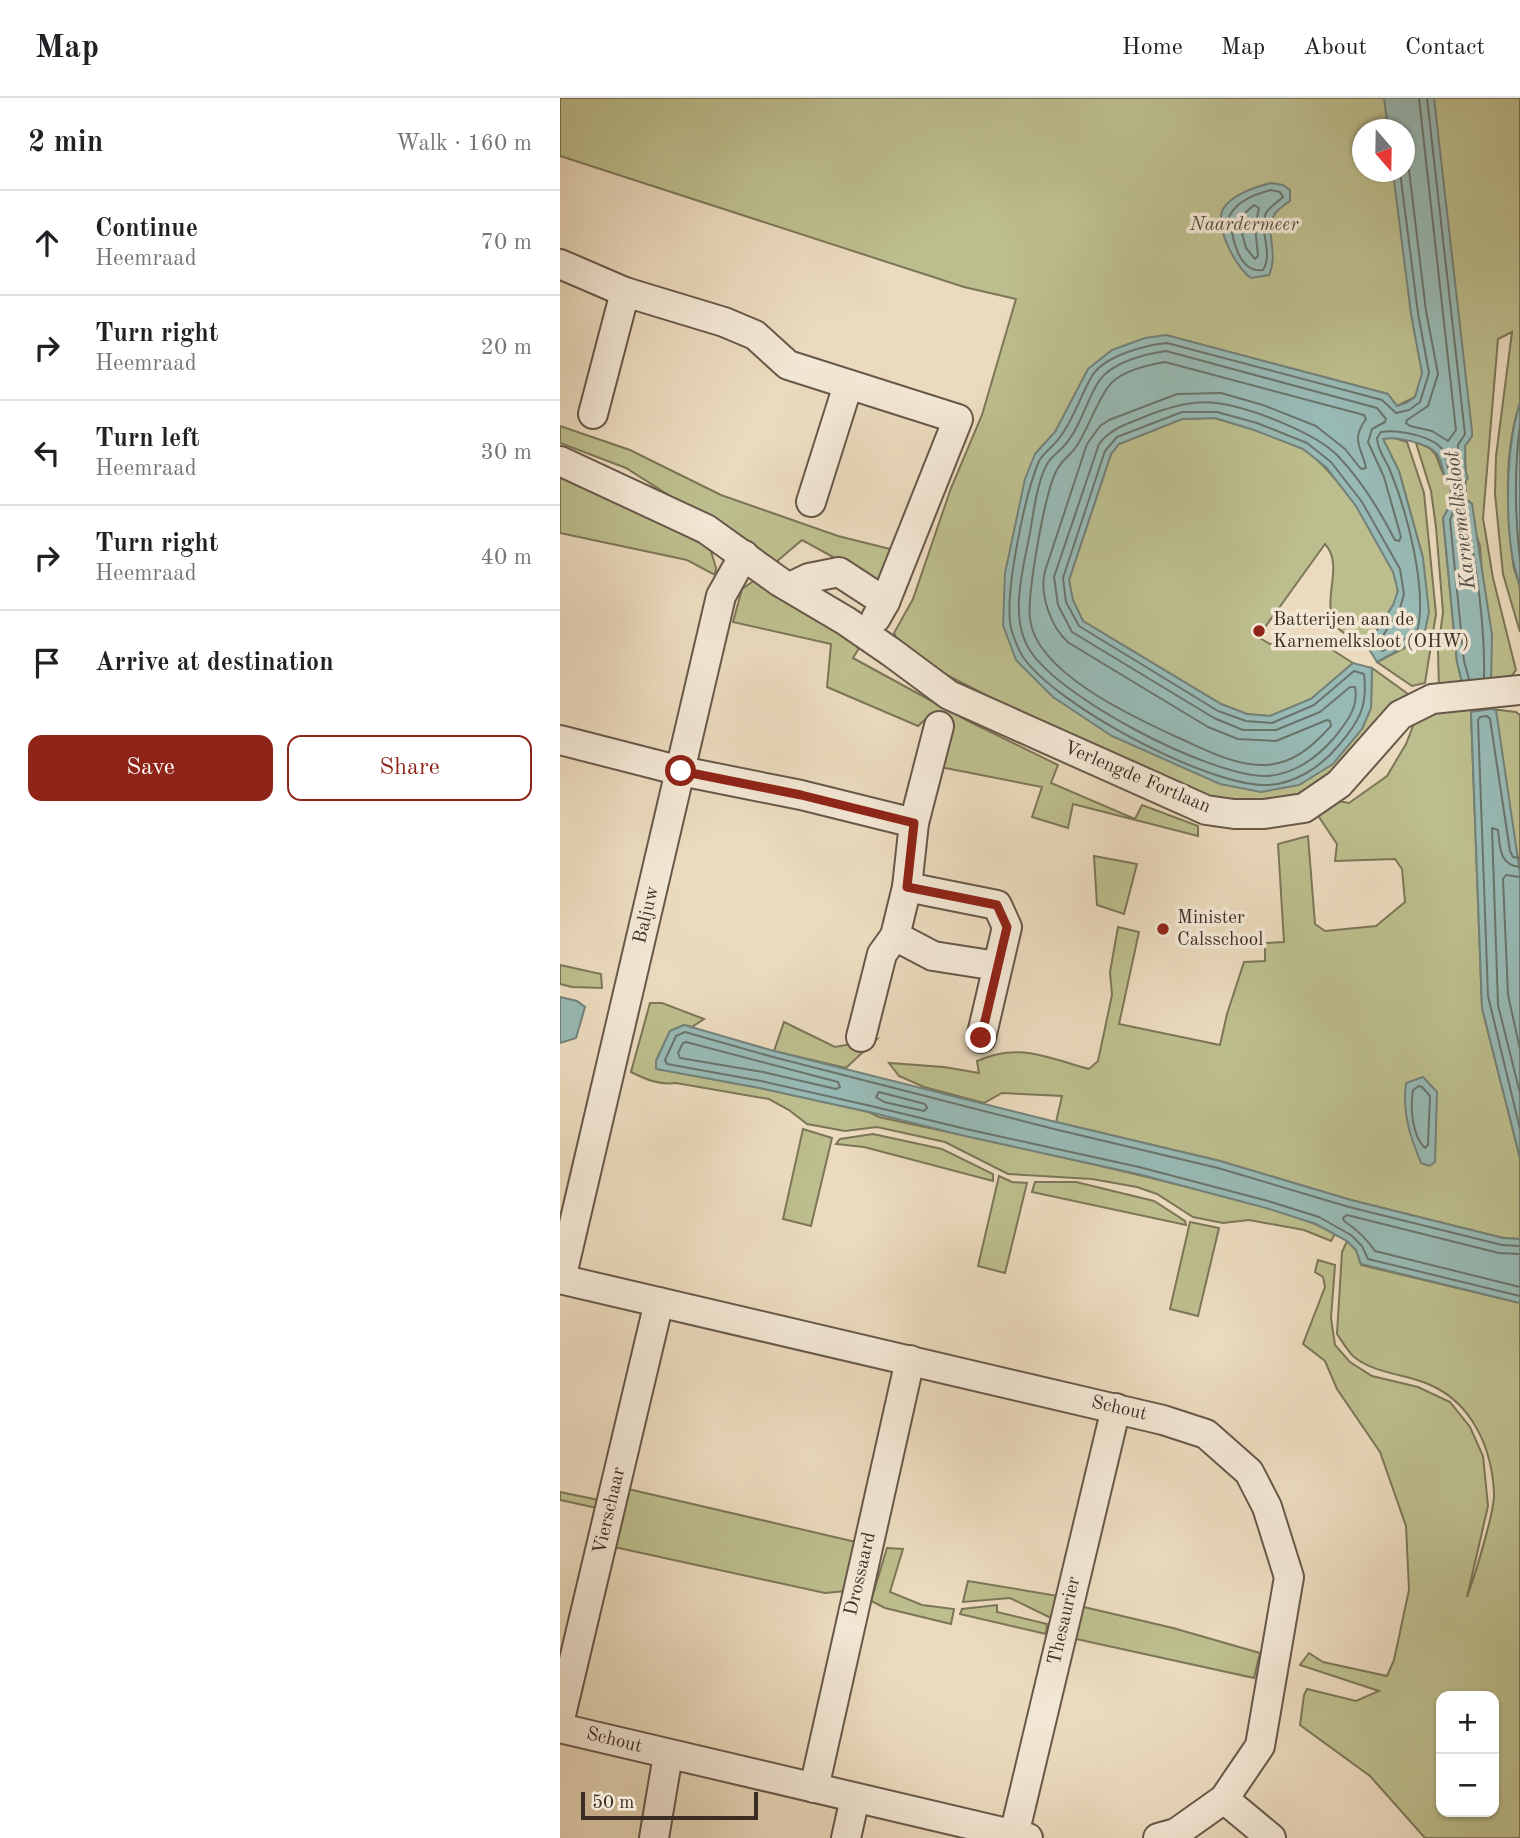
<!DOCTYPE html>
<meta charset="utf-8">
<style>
:root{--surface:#fff;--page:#f2f2f2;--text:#202124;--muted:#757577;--line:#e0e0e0;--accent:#8f2418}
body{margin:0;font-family:"Old Standard TT",serif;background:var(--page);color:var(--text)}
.controls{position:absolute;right:21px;bottom:21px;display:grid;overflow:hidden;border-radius:14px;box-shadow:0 2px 5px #0004}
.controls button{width:63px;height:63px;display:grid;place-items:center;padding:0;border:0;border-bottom:2px solid var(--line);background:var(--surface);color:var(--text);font:35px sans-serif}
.compass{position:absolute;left:792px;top:21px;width:63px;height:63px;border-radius:50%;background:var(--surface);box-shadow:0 2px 5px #0004;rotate:160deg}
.scale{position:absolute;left:21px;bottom:18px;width:177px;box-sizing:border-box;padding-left:7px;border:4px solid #3c2d24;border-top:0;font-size:19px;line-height:24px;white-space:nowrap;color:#3c2d24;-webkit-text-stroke:5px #f2e7d4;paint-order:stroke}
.stop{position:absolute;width:21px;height:21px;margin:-16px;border:5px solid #8f2418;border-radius:50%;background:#fff}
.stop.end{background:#8f2418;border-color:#fff;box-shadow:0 2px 7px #0008}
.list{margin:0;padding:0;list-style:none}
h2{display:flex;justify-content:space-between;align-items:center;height:91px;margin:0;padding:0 28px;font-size:30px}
h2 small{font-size:23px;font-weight:400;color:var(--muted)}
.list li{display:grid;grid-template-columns:46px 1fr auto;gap:21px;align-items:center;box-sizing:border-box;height:105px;padding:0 28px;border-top:2px solid var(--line)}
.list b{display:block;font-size:26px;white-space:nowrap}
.list p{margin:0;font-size:23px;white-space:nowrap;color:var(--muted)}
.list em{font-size:23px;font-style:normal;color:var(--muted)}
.actions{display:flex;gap:14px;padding:21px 28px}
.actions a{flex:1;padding:16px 0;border:2px solid var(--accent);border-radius:14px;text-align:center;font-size:24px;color:var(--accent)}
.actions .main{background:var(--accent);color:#fff}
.icon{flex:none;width:38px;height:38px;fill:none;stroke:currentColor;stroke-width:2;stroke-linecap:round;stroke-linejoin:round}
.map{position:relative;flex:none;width:960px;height:1740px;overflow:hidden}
header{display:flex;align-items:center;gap:42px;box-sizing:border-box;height:98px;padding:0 35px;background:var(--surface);border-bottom:2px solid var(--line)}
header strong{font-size:33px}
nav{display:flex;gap:38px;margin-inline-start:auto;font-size:24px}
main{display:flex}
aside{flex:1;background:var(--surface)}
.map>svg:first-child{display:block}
.green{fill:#bdbe8d;stroke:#7c7658;stroke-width:2;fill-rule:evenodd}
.water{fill:#98bab5;stroke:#73827b;stroke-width:2}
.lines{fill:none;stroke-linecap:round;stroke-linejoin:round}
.shore{stroke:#6a746c;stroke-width:2}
.minor-casing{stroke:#68584a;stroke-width:32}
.minor{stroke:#f2e7d4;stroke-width:28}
.route{stroke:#8f2418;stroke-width:9}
.poi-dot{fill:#8f2418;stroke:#f2e7d4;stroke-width:2.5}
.labels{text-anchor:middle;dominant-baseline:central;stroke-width:7;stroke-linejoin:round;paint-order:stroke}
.park-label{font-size:19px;font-style:italic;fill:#564a39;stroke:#f2e7d4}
.poi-label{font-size:19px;fill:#3c2d24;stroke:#f2e7d4;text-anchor:start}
.street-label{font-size:19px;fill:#3c2d24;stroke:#f2e7d4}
.water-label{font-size:21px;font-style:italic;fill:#535048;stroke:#f2e7d4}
</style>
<header>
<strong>Map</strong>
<nav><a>Home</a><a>Map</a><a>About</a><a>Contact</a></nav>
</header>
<main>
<aside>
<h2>2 min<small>Walk · 160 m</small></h2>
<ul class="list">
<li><svg class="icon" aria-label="ahead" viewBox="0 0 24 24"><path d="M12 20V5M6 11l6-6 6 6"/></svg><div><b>Continue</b><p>Heemraad</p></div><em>70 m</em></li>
<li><svg class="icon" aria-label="right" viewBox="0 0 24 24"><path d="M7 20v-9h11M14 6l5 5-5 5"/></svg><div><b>Turn right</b><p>Heemraad</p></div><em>20 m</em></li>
<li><svg class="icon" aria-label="left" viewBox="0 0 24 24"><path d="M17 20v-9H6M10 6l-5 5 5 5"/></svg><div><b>Turn left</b><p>Heemraad</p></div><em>30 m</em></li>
<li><svg class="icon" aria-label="right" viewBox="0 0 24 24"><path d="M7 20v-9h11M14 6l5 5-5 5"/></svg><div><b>Turn right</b><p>Heemraad</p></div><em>40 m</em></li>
<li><svg class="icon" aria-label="arrive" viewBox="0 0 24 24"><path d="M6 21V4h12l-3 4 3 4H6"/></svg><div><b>Arrive at destination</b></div></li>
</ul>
<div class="actions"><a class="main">Save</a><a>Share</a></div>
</aside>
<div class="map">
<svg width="960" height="1740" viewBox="0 0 960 1740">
<rect width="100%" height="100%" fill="#ebdabd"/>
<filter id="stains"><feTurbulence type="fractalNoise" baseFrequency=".00286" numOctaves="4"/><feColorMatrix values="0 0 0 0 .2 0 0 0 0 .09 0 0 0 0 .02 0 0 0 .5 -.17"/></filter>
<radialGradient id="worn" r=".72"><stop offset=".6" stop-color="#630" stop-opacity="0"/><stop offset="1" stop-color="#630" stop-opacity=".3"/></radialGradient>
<!-- green -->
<g class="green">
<path d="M0 0H960V305C943 356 947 413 953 465 954 474 959 482 960 491 960 505 960 520 960 534L943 476 935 396 936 358 952 234 938 241 923 420 933 480 956 572 946 585 931 589 920 448 913 428 912 406 906 401 905 348 912 338V333L863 275 855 299 837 308 827 296 606 237 510 308 495 334 475 356 493 599 802 631 811 610 812 570 855 601 776 679 734 702 651 705 465 617 375 571 338 544 334 535 353 501 391 390 422 317 456 201 404 189 0 58ZM802 32H844V74H802Z"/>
<path d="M655 320C684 329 716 336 742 350 770 365 844 466 837 497 833 515 817 532 807 548 799 543 784 537 778 530 758 505 786 469 765 446L698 539 710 546H763L793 565 751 601 710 618 687 616 661 606 523 523 512 502 509 482 551 356 559 346 622 321Z"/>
<polygon points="0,328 70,352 161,397 278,438 330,451 343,462 330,490 242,442 215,465 66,370 0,345"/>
<polygon points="832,339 847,344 864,395 876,516 865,585 852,588 817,564 854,545 863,460 839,373 823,341"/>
<path d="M856 345C886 352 873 369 890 385L892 403 883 421 897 564 904 592 879 593 878 552 883 514 876 429 871 393Z"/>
<polygon points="0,378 38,393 150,450 156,470 155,477 127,462 0,435"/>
<polygon points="195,482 302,545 293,560 410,624 498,667 491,685 575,721 582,707 638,728 638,738 513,706 508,730 472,719 482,689 380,669 393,630 367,620 358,628 267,589 271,546 173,524 182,491"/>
<path d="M898 610 914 612 911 615 922 910 960 1060V1141L943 1140 791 1102 660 1063 496 1024 502 998 442 995 424 1005 364 989 339 978 329 965 384 969 419 975 417 963C459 944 488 960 529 971L538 963 552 897 550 874 558 829 579 834 559 926 660 947 667 916 684 864 705 863V845L724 844 718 746 748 738 755 826 765 833 816 828 845 804 842 771 835 761 775 763 777 746 757 716 778 703 789 705 827 678 846 646 857 618Z"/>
<polygon points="931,611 956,614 960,617 960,793"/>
<polygon points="534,758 577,766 564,816 537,807"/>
<polygon points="0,867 41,876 42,890 12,889 0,886"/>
<path d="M90 905H102L144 921 132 929 124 927 110 933 96 963 97 971 200 990 309 1014 319 1019C428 1043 536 1065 643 1093 687 1105 735 1113 775 1136L771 1143 744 1132 689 1122 663 1125 633 1119 597 1096 577 1089 532 1081 448 1076 385 1044 317 1029 285 1033 247 1026 229 1012 209 1001 116 985C99 987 87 982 71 974Z"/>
<polygon points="224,924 275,949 317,941 286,970 214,953"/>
<polygon points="243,1031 272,1040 251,1128 223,1121"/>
<polygon points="313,1036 382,1051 433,1076 433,1083 304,1049 276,1046 280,1041"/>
<polygon points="439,1078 452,1084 467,1085 445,1175 418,1168"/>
<polygon points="475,1084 516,1084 594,1103 625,1123 626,1127 472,1094"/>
<polygon points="630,1124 659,1130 638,1218 610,1211"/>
<path d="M787 1143 796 1152 801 1167 960 1205V1740H865L810 1678 740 1627 744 1597 747 1591 796 1603 819 1593 740 1567 749 1555 763 1564 827 1578 834 1562 849 1492 846 1428 820 1354 777 1291 765 1263 743 1246 765 1189 763 1179 755 1174 758 1162 775 1167 771 1220 775 1247 790 1264 812 1278 858 1289 890 1304 910 1329 923 1358 928 1408 907 1499C914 1480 935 1413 934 1395 932 1350 912 1304 868 1286 845 1276 812 1275 793 1258 787 1252 782 1243 777 1236L782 1154ZM881 1598H934V1714H881Z"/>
<polygon points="68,1391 296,1444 286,1493 265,1495 54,1449"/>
<polygon points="0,1394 39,1402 37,1410 0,1402"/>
<polygon points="327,1450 343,1451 330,1494 362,1507 394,1511 391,1526 325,1510 311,1503"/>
<polygon points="408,1483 498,1498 493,1521 450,1500 403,1504"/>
<polygon points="511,1506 613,1530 700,1555 694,1580 507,1539"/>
<polygon points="437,1507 437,1514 487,1526 486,1536 400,1516 402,1511"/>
</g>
<!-- water -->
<g class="water">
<path d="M824 0H874L912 333V338L905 348C906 358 903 372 908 380L905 384 906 401 912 406 932 537 931 589 904 592 897 564 883 420 892 403 890 385C880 376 884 364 876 355 868 345 835 338 823 341L839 373 863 460 869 514 864 538 817 564 807 548 833 507 838 493 833 474 796 408 766 369 743 351 694 332 655 320 622 321 559 346 551 356 509 482 513 502 523 523 661 606 687 616 710 618 751 601 793 565 812 570 811 610 802 631 773 666 739 687 701 694 660 686 552 638 493 599 456 562 443 527 445 475 465 381 475 356 495 334 528 271 552 252 585 240 606 237 828 296 837 308 846 305 855 299 862 275 851 216 833 74H844V32L828 31Z"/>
<path d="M711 85 723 87 730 92V103C724 107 716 112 713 119 705 135 719 155 709 177L691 180C676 170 654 128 663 111 672 96 695 89 711 85Z"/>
<path d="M960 305V487C943 442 945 351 960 305Z"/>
<polygon points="931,611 936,612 960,775 960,1060 922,910 911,614"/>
<polygon points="0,899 17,903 25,909 16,940 0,945"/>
<polygon points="124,927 214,953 496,1024 660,1063 791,1102 943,1140 960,1141 960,1205 801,1166 796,1152 787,1143 756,1126 706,1110 578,1076 405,1038 309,1014 200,990 96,971 96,963 110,933"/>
<path d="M863 979 877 994 875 1064 869 1068 861 1065C850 1038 842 1015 846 985Z"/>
</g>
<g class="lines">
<!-- shore -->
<g class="shore">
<polyline points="844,64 849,72 866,213 878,276 868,308 847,322 846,325 850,328 872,333 888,343 896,332 859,0"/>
<path d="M840 74 858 215 869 275 860 304 849 312 836 315 822 302 607 245C585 247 544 258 532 278 520 298 514 321 500 339 494 348 484 354 479 363 465 396 446 489 450 524 451 534 458 551 463 559 497 608 643 685 702 687 732 688 760 670 779 647 799 624 808 608 804 576L794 573 754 607 712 625 686 623 658 613 519 528 506 504 503 480 545 353 557 339 622 314H657L697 325 747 345 771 364 802 404 840 471 844 496 840 510 816 549 822 553 857 534C868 493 847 414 831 375 827 363 817 352 817 340L821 334C836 331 876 338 884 354 889 363 885 373 895 379L898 377V347L905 336 867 0"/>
<path d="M711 92 720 94 723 99C718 104 710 108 706 115 698 133 714 154 703 172 678 176 672 138 669 119 676 103 695 96 711 92Z"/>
<polygon points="694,107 699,110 695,128 698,158 695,161 686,150 678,121"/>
<path d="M606 253 817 310 826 321 825 324 812 331 808 344 824 379 841 439 839 443 835 442C820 413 801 382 778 358 756 335 689 309 657 305 635 302 614 308 594 315 573 324 553 328 539 346L494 479 498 507 512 534 654 620 683 632H716L760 614 790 589H795C799 610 786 625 774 640 756 661 730 679 701 678 643 674 504 602 471 554 450 524 461 478 468 445 473 422 476 382 489 363 493 358 499 353 504 348 521 329 526 303 539 283 552 264 585 256 606 253Z"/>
<path d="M605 264 804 317 806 321C790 343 802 349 806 370L801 371 785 351 756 328 703 307 661 295 617 296 549 322 540 328 527 346 485 473C479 496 491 530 509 545L648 629 678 641 716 643 767 622 770 623 771 628C753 648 733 666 705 667 675 668 646 652 619 640 575 620 476 575 470 521 467 497 485 390 498 370 503 361 513 355 518 346 529 328 536 306 548 289 559 273 587 267 605 264Z"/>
<path d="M960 327C954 372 955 418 960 463"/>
<path d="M909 581 904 563 890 422 893 414 900 406 905 410C906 425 911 439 913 454 920 496 925 537 924 580"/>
<polyline points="960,760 953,759 950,753 930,621 927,618 920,619 918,622 928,898 960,1031"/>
<path d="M960 769C939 767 940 749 938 732L932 730 938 907 960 995"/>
<polyline points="960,779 946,777 943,781 948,897 960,951"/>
<polygon points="126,944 278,984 280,989 276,991 203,974 120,960 118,955 123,945"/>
<path d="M859 988 862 989 870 998 868 1047 865 1050C852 1038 850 1009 853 992Z"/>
<polygon points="319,994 365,1006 367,1010 364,1013 324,1004 316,999"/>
<polyline points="960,1148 942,1147 789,1109 658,1070 494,1031 213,959 125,934 116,938 105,962 107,966 201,983 311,1008 406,1031 579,1069 708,1103 759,1119 791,1137 802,1148 808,1161 960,1198"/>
<path d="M960 1156 939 1155 787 1117 783 1120 784 1123C798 1132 806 1140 815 1153L960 1189"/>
</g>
<!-- minor casing -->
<g class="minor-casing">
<g id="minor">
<polyline points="0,166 65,194 164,224 195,237 228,267 398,321 325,504"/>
<polyline points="33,316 65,194"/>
<polyline points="0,363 146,431 220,484 286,523 331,554 389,597 646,712 674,716 704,716 744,710 779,686 840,617 872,601 960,592"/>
<polyline points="251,404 288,287"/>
<polyline points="230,489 249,480 279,474 325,504 316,520"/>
<polyline points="0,642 121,673 241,697 354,725"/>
<polyline points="347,789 437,807 447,829 421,940"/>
<polyline points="335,838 373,858 437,868"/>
<polyline points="301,939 322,856 335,838 347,789 354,725 379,628"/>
<polyline points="0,1181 603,1322 646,1336 689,1374 707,1409 729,1479 700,1648 664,1701 616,1735 598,1740"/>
<polyline points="1,1181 161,498 184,457"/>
<polyline points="0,1621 99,1204"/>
<polyline points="0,1630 468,1740"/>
<polyline points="254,1690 350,1262"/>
<polyline points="664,1701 711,1740"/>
<polyline points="454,1737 556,1310"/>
<polyline points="94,1740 108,1657"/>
<polyline points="286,1740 295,1700"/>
</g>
</g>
<!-- minor -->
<use href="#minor" class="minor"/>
</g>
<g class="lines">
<!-- route -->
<polyline class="route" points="121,673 241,697 354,725 347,789 437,807 447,829 421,940"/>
</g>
<!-- markers -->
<g class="poi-dot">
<circle cx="699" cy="533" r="7"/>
<circle cx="603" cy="831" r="7"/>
</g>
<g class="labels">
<!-- park labels -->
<g class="park-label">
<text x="684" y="127">Naardermeer</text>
</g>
<!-- poi labels -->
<g class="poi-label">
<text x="713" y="522">Batterijen aan de<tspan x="713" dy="22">Karnemelksloot (OHW)</tspan></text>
<text x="617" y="820">Minister<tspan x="617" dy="22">Calsschool</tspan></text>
</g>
<!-- street labels -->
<g class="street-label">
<text transform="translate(577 680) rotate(23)">Verlengde Fortlaan</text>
<text transform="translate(87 817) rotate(-77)">Baljuw</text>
<text transform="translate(559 1311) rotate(13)">Schout</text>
<text transform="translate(50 1413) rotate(-77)">Vierschaar</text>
<text transform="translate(301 1476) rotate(-77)">Drossaard</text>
<text transform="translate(505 1523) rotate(-77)">Thesaurier</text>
<text transform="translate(54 1643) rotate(14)">Schout</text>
</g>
<!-- water labels -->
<g class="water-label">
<text transform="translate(901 422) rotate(-97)">Karnemelksloot</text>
</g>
</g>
<rect width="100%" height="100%" filter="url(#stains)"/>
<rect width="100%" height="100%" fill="url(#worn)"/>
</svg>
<div class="controls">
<button>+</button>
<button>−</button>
</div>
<svg class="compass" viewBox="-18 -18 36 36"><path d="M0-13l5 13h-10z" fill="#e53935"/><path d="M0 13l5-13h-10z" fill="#757577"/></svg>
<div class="scale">50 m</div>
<div class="stop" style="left:121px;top:673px"></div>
<div class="stop end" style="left:421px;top:940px"></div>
</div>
</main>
